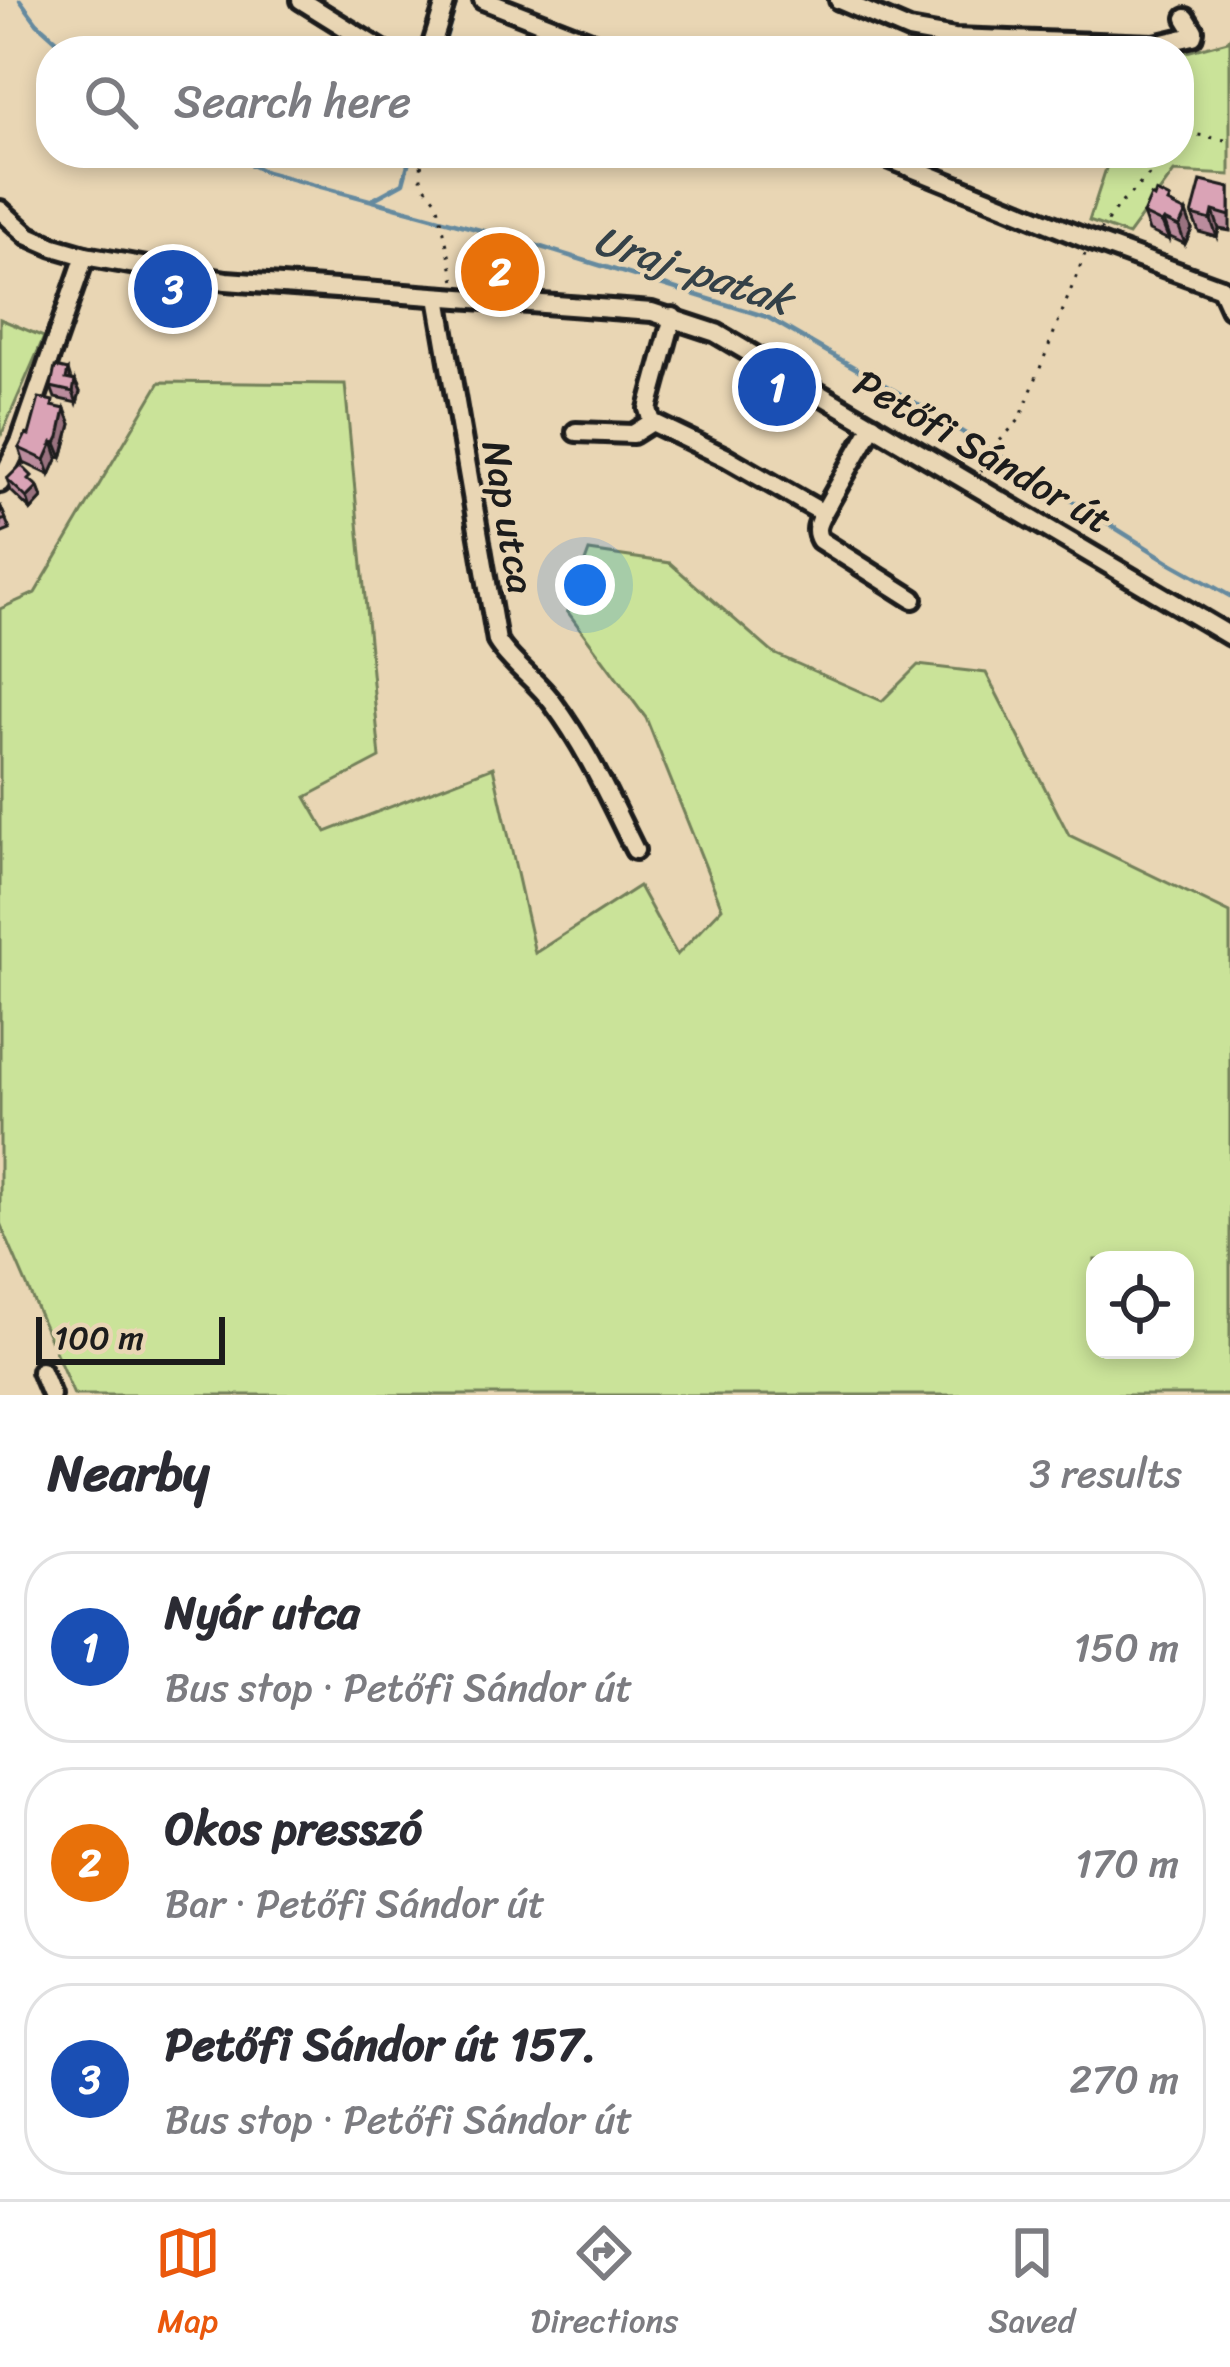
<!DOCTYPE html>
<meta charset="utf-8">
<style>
:root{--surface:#fff;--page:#f2f2f3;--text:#2b2b33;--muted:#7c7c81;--line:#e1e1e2;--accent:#ea580c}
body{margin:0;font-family:Sriracha,sans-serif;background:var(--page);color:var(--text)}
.controls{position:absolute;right:36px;bottom:36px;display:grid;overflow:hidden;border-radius:24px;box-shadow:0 6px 18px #0003}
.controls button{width:108px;height:108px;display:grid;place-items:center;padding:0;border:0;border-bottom:3px solid var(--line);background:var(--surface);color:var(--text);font:60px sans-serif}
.scale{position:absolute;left:36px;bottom:30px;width:189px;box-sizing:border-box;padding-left:12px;border:6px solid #1c1c1c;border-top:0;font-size:33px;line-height:42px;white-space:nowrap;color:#1c1c1c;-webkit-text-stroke:9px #e9d6b4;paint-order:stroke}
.you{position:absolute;left:585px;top:585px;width:42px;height:42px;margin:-30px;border:9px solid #fff;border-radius:50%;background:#1a73e8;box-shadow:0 0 0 18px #1a73e833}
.badge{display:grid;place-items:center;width:78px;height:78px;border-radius:50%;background:var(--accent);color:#fff;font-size:39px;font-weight:700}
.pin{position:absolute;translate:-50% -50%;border:6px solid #fff;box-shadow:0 3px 12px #0006}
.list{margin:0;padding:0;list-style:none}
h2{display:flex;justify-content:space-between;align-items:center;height:156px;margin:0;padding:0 48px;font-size:51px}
h2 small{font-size:39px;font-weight:400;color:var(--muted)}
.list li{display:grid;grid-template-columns:78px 1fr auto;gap:36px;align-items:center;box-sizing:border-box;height:192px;margin:0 24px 24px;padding:0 24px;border:3px solid var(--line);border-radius:48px}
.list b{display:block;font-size:45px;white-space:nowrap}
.list p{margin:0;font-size:39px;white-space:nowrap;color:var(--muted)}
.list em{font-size:39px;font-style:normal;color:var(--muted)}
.icon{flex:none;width:66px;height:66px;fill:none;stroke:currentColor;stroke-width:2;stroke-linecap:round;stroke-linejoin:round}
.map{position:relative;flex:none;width:1230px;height:1395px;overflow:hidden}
.search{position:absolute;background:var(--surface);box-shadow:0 6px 18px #0003;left:36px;right:36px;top:36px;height:132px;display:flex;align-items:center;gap:30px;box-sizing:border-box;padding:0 42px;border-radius:48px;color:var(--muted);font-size:45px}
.sheet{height:804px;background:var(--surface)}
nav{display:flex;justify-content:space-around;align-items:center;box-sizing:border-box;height:168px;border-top:3px solid var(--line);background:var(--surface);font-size:33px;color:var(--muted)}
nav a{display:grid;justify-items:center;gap:6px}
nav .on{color:var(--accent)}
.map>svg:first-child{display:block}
.green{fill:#cae399;stroke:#73805a;stroke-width:3;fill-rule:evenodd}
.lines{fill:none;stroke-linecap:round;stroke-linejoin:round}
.stream{stroke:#658a9f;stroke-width:4.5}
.minor-casing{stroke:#1c1c1c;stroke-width:26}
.path{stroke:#1c1c1c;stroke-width:3;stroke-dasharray:3 9;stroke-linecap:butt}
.minor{stroke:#e9d6b4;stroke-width:16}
.wall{fill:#bb8c9d;stroke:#1c1c1c;stroke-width:3}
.shaded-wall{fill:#99727f;stroke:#1c1c1c;stroke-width:3}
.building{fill:#daa3b6;stroke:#1c1c1c;stroke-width:3}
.labels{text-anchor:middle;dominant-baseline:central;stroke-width:9;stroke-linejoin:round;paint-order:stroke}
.street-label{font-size:39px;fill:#1c1c1c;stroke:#e9d6b4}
.water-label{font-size:42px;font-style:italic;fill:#344148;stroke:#e9d6b4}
</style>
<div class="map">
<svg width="1230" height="1395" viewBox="0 0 1230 1395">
<rect width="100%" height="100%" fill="#e9d6b4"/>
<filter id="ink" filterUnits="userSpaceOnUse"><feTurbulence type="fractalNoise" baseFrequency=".00833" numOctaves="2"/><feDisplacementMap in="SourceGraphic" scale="24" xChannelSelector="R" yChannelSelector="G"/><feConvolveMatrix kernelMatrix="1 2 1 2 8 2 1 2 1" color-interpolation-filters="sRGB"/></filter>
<g filter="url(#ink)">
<!-- green -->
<g class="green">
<polygon points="1230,38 1230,175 1174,172 1128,235 1089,221 1111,153 1179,153 1179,54 1228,41"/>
<polygon points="0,319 44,337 0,438"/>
<path d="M160 382 345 384 380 758 306 797 326 832 493 767 535 953 639 886 677 955 722 908 646 718 567 611 589 551 670 563 773 653 882 701 918 665 986 673 1069 835 1230 913V1395H74L0 1223V609L35 593ZM1095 1260H1185V1350H1095Z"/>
</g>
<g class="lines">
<!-- stream -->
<g class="stream">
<polyline points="20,0 37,23 68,51"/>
<polyline points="442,51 457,0"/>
<polyline points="226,153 266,172 528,243 767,317 921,406 1171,563 1230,596"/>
<polyline points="372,200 403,183 411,153"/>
</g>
<!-- minor casing -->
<g class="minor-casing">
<g id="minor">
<polyline points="301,0 383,51"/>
<polyline points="483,0 614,51"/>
<polyline points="839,0 909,30 954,38 1155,45 1193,36 1194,31 1186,18"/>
<polyline points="430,51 446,0"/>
<polyline points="875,153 1092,241 1221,288"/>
<polyline points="0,210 29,236 54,247 85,256 226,281 652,312 716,333 1230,636"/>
<polyline points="1221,288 1230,308"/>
<path d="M438 297 497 641C511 664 537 680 553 703 587 748 610 800 635 850"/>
<polyline points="673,317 648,409 652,422 727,458 823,513"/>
<path d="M873 425 823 513C818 523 814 530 820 540L913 599"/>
<polyline points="576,432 633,434 652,422"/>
<polyline points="0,483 21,440 85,256"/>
<polyline points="41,1371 51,1395"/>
</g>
</g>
<!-- path -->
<g class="path">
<polyline points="1179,146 1193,134 1230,141"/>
<polyline points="424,153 420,172 422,183 437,201 455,281"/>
<polyline points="1100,231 1118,206 1171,153"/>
<polyline points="981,471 996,445 1020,419 1085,254"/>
</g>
<!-- minor -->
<use href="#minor" class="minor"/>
</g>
<!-- wall -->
<g class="wall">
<polygon points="1230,188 1230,231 1219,229 1217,237 1199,232 1192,215"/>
<polygon points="1172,205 1192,229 1185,244 1170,237 1169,240 1149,231 1143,214"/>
<polygon points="511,262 511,281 489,281 485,270"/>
<polygon points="68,370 71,380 75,381 80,392 77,403 55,398 51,387"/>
<polygon points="55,407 71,424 64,451 62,458 58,457 50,475 24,463 19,448"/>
<polygon points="7,479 36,484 42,498 31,510 11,491"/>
<polygon points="0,505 10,530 0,534"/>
</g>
<!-- shaded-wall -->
<g class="shaded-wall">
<polygon points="1213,211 1219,229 1217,237 1211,220"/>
<polygon points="1186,212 1192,229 1185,244 1179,227"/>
<polygon points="1164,220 1170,237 1169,240 1162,223"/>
<polygon points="507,250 511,262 511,281 507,270"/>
<polygon points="75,381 80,392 77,403 73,392"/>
<polygon points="65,409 71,424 62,458 56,443"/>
<polygon points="53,442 58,457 50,475 45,460"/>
<polygon points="38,487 42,498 31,510 27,498"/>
</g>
<!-- building -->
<g class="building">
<polygon points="1201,181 1230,188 1230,216 1213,211 1211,220 1192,215"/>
<polygon points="1156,192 1170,199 1168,203 1186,212 1179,227 1164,220 1162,223 1143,214 1151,196 1154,198"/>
<rect x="485" y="250" width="22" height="20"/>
<polygon points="55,367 68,370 66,379 75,381 73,392 51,387"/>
<polygon points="39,398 53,401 52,406 65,409 59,437 56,443 53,442 45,460 19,448 26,434 29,435"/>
<polygon points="21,465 32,476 29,479 38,487 27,498 7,479"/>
<polygon points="0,505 6,519 0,521"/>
</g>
</g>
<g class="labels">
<!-- street labels -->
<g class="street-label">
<text transform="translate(983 451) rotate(30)">Petőfi Sándor út</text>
<text transform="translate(509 517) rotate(80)">Nap utca</text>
</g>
<!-- water labels -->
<g class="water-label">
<text transform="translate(693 270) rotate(18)">Uraj-patak</text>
</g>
</g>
</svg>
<div class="controls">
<button><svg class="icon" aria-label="locate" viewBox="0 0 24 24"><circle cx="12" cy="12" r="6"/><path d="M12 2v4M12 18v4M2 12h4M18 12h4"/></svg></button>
</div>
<div class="scale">100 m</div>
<div class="you"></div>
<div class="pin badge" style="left:777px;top:387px;background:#1a4fb4">1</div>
<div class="pin badge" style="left:500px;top:272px;background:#e8710a">2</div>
<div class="pin badge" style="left:173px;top:289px;background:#1a4fb4">3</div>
<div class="search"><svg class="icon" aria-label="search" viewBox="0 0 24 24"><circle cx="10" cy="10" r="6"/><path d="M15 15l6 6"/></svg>Search here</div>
</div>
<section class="sheet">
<h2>Nearby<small>3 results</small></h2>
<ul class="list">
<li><span class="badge" style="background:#1a4fb4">1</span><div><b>Nyár utca</b><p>Bus stop · Petőfi Sándor út</p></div><em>150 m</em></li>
<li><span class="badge" style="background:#e8710a">2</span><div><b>Okos presszó</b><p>Bar · Petőfi Sándor út</p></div><em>170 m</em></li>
<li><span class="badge" style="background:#1a4fb4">3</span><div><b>Petőfi Sándor út 157.</b><p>Bus stop · Petőfi Sándor út</p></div><em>270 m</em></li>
</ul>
</section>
<nav>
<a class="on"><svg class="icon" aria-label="map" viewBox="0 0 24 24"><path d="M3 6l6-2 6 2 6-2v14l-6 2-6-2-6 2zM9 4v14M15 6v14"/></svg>Map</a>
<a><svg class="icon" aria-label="directions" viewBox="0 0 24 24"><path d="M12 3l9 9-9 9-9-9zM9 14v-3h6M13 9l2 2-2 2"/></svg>Directions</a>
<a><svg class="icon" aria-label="saved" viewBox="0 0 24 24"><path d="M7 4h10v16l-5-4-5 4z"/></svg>Saved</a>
</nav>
